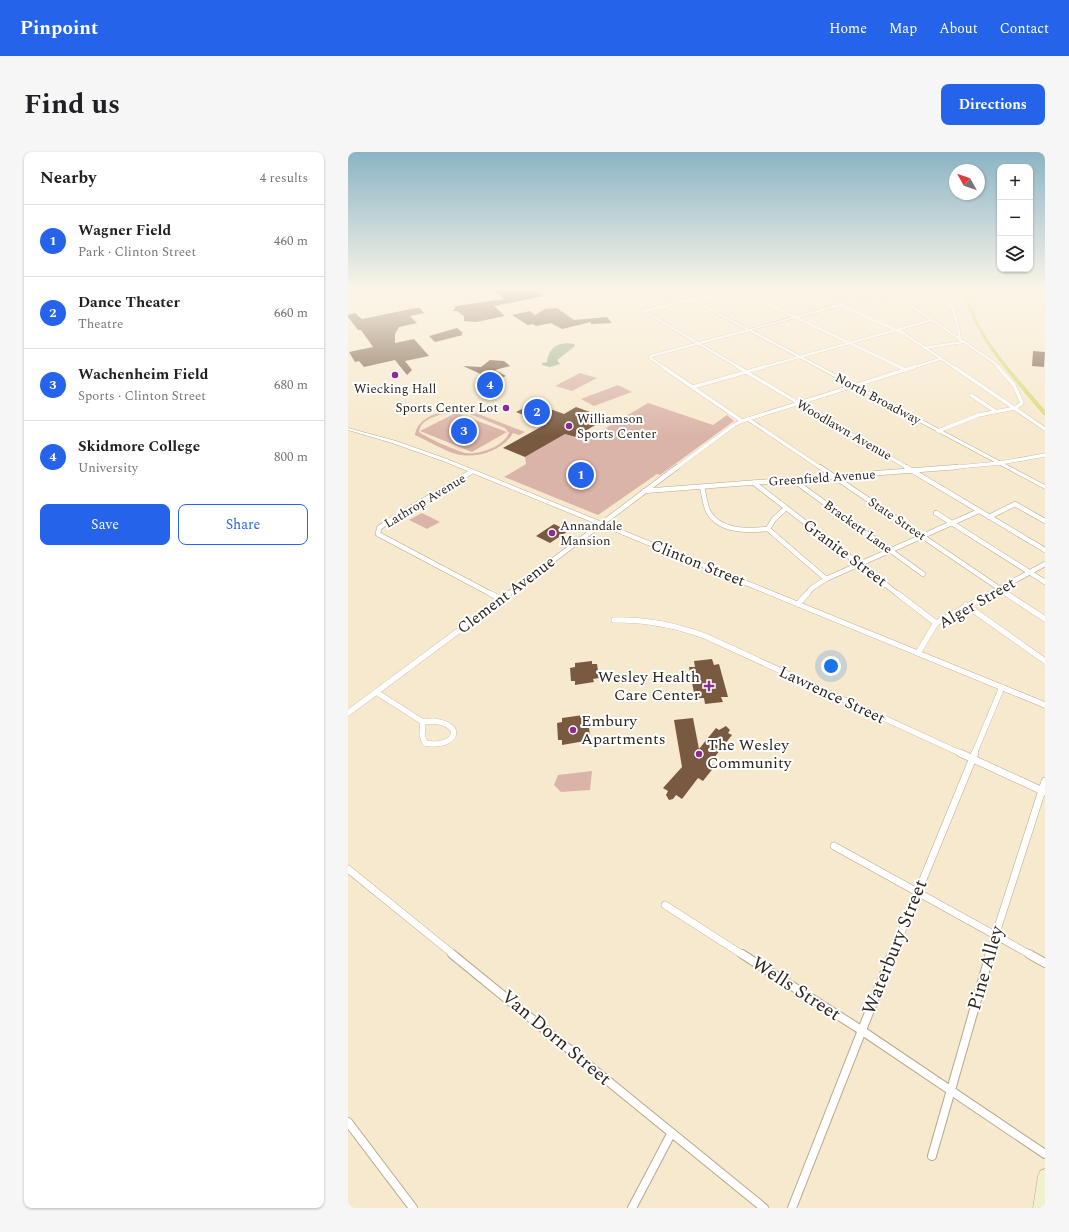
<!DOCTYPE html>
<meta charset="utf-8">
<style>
:root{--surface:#fff;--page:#f6f6f6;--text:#202124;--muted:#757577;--line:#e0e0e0;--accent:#2563eb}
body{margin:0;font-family:Spectral,serif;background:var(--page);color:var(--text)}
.controls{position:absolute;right:12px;top:12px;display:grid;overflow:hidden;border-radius:8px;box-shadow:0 1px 3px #0004}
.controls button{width:36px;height:36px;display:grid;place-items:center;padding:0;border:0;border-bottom:1px solid var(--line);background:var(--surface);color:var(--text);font:20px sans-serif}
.compass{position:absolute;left:601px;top:12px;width:36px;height:36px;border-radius:50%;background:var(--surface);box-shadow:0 1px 3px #0004;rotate:310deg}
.you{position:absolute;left:483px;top:514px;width:14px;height:14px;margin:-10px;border:3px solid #fff;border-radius:50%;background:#1a73e8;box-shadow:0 0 0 6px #1a73e833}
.badge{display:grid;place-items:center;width:26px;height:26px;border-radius:50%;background:var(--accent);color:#fff;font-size:13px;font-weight:700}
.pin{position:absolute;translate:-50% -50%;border:2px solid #fff;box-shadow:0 1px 4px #0006}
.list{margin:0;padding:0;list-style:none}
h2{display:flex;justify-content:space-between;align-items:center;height:52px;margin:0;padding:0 16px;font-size:17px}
h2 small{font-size:13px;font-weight:400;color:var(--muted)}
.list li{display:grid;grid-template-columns:26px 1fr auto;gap:12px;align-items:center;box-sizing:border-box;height:72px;padding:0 16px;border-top:1px solid var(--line)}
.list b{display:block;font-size:15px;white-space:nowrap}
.list p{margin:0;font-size:13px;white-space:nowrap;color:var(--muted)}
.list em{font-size:13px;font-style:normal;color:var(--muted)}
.actions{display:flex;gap:8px;padding:12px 16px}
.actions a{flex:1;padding:9px 0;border:1px solid var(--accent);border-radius:8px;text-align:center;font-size:14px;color:var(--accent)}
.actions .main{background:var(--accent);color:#fff}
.icon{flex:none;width:22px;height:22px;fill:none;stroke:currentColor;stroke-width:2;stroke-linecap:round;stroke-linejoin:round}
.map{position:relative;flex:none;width:697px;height:1056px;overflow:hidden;border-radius:8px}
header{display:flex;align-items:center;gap:24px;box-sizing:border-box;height:56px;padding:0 20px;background:var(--accent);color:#fff}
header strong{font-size:19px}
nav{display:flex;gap:22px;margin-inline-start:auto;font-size:14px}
.intro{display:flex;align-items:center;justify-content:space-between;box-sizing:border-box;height:96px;padding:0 24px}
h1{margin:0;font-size:28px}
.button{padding:10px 18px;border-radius:8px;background:var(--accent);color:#fff;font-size:14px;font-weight:700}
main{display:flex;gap:24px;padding:0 24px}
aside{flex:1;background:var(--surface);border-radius:8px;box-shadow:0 1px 3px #0004}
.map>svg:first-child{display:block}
.green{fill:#dbb4a9;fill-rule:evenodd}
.water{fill:#9fb38f}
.building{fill:#795a41}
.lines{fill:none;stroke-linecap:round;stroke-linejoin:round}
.minor-far5-casing{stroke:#b6a98e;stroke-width:3}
.minor-far4-casing{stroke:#b6a98e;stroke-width:4}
.minor-far3-casing{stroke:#b6a98e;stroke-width:5.5}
.minor-far2-casing{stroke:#b6a98e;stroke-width:6}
.minor-far1-casing{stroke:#b6a98e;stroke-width:8}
.minor-casing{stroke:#b6a98e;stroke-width:10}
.tertiary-casing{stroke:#b6a98e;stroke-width:1}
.secondary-casing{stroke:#b6a98e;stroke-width:1}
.trunk-casing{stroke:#fff;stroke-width:1}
.minor-far5{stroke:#fff;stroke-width:2.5}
.minor-far4{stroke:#fff;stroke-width:3.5}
.minor-far3{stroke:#fff;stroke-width:4.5}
.minor-far2{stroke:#fff;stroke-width:5.5}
.minor-far1{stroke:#fff;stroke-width:7}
.minor{stroke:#fff;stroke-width:8}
.tertiary{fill:#fff;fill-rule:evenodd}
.secondary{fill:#f2f1cf;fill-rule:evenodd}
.trunk{fill:#dbda7e;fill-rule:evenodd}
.poi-dot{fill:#8c2b93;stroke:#fff;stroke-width:1.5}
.labels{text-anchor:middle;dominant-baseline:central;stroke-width:4;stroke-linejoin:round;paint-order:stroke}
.far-poi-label{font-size:13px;fill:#2c261c;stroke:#fff;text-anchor:start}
.far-street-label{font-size:13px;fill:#2c261c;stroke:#fff}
.street-label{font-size:16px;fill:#2c261c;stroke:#fff}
.poi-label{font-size:16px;fill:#2c261c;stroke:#fff;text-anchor:start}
.near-street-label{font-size:19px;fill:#2c261c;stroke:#fff}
</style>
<header>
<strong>Pinpoint</strong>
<nav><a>Home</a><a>Map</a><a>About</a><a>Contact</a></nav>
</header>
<div class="intro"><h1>Find us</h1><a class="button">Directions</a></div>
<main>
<aside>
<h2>Nearby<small>4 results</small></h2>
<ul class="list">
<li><span class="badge">1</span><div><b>Wagner Field</b><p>Park · Clinton Street</p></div><em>460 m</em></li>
<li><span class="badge">2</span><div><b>Dance Theater</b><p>Theatre</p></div><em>660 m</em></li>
<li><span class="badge">3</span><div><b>Wachenheim Field</b><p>Sports · Clinton Street</p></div><em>680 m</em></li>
<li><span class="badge">4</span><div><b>Skidmore College</b><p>University</p></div><em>800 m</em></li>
</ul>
<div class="actions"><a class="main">Save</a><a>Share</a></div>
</aside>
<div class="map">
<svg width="697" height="1056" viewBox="0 0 697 1056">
<rect width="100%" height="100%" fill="#f7e9ce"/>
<!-- green -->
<g class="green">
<polygon points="232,221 249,226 224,239 207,234"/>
<polygon points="270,233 284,240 246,254 233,247"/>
<polygon points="300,251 365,273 379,263 386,269 312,323 309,322 250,363 156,325 178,312 177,305 217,282 236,289"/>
<path d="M115 256 177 280 171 283 165 281C156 297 132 306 113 303 102 302 78 288 67 283 69 268 85 261 100 259 105 258 110 259 115 256ZM108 260H117L157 276 161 281C155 295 131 303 117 301 109 299 77 285 71 280 72 266 96 261 108 260Z"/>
<polygon points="108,261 159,280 124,300 72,279"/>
<polygon points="74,361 92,370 79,377 61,368"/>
<polygon points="244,619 242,638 213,640 206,633 210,623"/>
</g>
<!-- water -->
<path class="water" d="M219 191 226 192 227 194 209 208 212 212 202 215 194 213V211L199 210C200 199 206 192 219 191Z"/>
<!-- building -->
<g class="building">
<polygon points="165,136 183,136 196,144 146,154 157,164 128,170 116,169 116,164 109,159 105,159 108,154 156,147 146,139"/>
<polygon points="68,156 72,156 76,161 62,164 69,171 51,175 47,182 47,191 66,187 81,204 57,209 64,218 59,223 47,208 16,215 11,209 7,210 1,200 25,195 13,178 10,178 0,165 0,163 7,161 14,167"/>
<polygon points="209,156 226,168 259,165 264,171 243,172 243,170 214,177 203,171 188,174 185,172 180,173 164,163 182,159 187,163 197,157"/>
<polygon points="109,176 115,181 113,182 115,183 87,190 81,184"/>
<polygon points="685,199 697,200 696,215 684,214"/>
<polygon points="142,208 156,209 162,214 147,218 158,224 151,227 138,222 135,223 115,214 133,215"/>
<polygon points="186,251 216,262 228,255 259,266 227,285 217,282 177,305 155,296 198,272 168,260"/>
<polygon points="206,372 220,379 202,391 188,384"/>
<polygon points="364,507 366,513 371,512 380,545 373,545 375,550 357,552 356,546 347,546 341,515 347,515 346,509"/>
<polygon points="244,509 244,512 249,512 251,526 245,527 246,530 227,533 227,529 223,529 222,516 227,515 227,511"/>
<polygon points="235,563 235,567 240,566 242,585 236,586 237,589 214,593 214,588 210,588 209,571 214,570 214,566"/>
<polygon points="345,566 351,597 368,576 371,578 378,574 382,578 380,581 384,583 362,611 367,614 355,629 350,626 334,647 328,643 325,647 321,648 318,643 320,639 315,636 334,615 326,568"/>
</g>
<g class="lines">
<!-- minor-far5 casing -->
<g class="minor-far5-casing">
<g id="minor-far5">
<polyline points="322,136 346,149 391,139"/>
<polyline points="386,136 554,216"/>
<polyline points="537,136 644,209 652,216"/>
<polyline points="598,136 610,174 612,188"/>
<polyline points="344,148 296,159 392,216"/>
<polyline points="492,153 555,181 607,216"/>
<polyline points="576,196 615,190"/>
<polyline points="317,216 302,206 303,204 401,178"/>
<polyline points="412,216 584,168"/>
<polyline points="563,216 592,207"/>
</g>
</g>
<!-- minor-far4 casing -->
<g class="minor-far4-casing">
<g id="minor-far4">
<polyline points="315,215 394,269"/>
<polyline points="390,215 560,316"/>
<polyline points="552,215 558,218"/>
<polyline points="606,215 697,277"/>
<polyline points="345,235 416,215"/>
<polyline points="623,243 647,259"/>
<polyline points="400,267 473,316"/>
<polyline points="590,279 631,263 667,256 674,251 666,233 650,215"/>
<polyline points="328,316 386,273 394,269 566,215"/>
<polyline points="599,316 652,311 697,303"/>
</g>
</g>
<!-- minor-far3 casing -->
<g class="minor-far3-casing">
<g id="minor-far3">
<polyline points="472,315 661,443"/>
<polyline points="558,315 697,398"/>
<polyline points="123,320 41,369 31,376 30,382 145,443"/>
<polyline points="445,328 575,422"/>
<polyline points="406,331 551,443"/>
<path d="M354 335C356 343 357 352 360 359 371 380 400 379 420 377"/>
<polyline points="296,339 609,315"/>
<polyline points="588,361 697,430"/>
<polyline points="641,365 667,352 697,369"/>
<polyline points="420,377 478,427"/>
<polyline points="420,377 426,367 438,356"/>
<polyline points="159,443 329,315"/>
<polyline points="458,443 464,436 478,427 631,359"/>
<polyline points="640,443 697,412"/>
</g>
</g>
<!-- minor-far2 casing -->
<g class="minor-far2-casing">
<g id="minor-far2">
<polyline points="143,442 153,447"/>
<polyline points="550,442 588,471"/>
<polyline points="659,442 697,467"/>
<polyline points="450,452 459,442"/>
<polyline points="618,453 697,509"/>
<path d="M266 468C298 467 327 473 357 484L614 602"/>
<polyline points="570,501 588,471 642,442"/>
<polyline points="28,540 75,570"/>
<polyline points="0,561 160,442"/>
<path d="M85 569C120 573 106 597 77 591L74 583 75 570Z"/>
<polyline points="626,602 654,535"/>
</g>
</g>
<!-- minor-far1 casing -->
<g class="minor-far1-casing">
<g id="minor-far1">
<polyline points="612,601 697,640"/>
<polyline points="486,694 683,803"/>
<polyline points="0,717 106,803"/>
<polyline points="317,753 395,803"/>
<polyline points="544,803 627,601"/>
<polyline points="641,803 697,629"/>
</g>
</g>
<!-- minor casing -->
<g class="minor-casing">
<g id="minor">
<polyline points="104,802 416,1056"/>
<polyline points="394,802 513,878 697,1002"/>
<polyline points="681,802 697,811"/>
<polyline points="0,970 65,1056"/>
<polyline points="584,1004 642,802"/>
<polyline points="284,1056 323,982"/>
<polyline points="444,1056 544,802"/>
</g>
</g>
<!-- tertiary casing -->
<g class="tertiary-casing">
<g id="tertiary">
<polygon points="662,136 697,137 545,142 493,154 404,178 697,333 697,337 344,149 347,148 401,177 491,152 545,140"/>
<polygon points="0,276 48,289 99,307 697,550 697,556 95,309 44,291 0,278"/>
</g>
</g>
<!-- secondary casing -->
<g class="secondary-casing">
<polygon id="secondary" points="697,1017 697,1056 685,1056 690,1024 692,1019"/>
</g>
<!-- trunk casing -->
<g class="trunk-casing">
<path id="trunk" d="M613 136H617C630 185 666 221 697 258V264L695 263C663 224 626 186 613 136Z"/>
</g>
<!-- minor-far5 -->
<use href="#minor-far5" class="minor-far5"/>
<!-- minor-far4 -->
<use href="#minor-far4" class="minor-far4"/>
<!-- minor-far3 -->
<use href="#minor-far3" class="minor-far3"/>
<!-- minor-far2 -->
<use href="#minor-far2" class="minor-far2"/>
<!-- minor-far1 -->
<use href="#minor-far1" class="minor-far1"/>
<!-- minor -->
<use href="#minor" class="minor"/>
<!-- tertiary -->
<use href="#tertiary" class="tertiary"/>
<!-- secondary -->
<use href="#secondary" class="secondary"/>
<!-- trunk -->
<use href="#trunk" class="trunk"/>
</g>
<!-- sky -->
<linearGradient id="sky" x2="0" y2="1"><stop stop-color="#8bb4c4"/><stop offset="0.48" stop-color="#fbf5e9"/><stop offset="1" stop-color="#fbf5e9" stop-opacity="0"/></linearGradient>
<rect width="697" height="284" fill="url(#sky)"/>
<!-- markers -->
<g class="poi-dot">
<circle cx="47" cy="223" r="4"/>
<circle cx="158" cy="256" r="4"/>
<circle cx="221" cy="274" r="4"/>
<circle cx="204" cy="381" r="4"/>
<path d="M359 528h4v4h4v4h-4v4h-4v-4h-4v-4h4z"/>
<circle cx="225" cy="578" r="4"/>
<circle cx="351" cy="602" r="4"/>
</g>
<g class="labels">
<!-- far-poi labels -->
<g class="far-poi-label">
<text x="47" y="237" text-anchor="middle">Wiecking Hall</text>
<text x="150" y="256" text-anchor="end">Sports Center Lot</text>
<text x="229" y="267">Williamson<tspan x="229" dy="15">Sports Center</tspan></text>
<text x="212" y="374">Annandale<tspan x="212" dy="15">Mansion</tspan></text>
</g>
<!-- far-street labels -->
<g class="far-street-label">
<text transform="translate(530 247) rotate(28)">North Broadway</text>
<text transform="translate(496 278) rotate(30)">Woodlawn Avenue</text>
<text transform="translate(474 326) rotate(-4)">Greenfield Avenue</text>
<text transform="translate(77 349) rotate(-31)">Lathrop Avenue</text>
<text transform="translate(549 367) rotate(34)">State Street</text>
<text transform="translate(510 375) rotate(36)">Brackett Lane</text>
</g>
<!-- street labels -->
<g class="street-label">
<text transform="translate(497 401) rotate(37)">Granite Street</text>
<text transform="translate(350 411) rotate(22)">Clinton Street</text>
<text transform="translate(158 443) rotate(-37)">Clement Avenue</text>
<text transform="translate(629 451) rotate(-30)">Alger Street</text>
<text transform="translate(484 543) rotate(25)">Lawrence Street</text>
</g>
<!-- poi labels -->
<g class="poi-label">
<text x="352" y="525" text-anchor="end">Wesley Health<tspan x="352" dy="18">Care Center</tspan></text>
<text x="233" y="569">Embury<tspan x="233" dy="18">Apartments</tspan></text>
<text x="359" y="593">The Wesley<tspan x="359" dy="18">Community</tspan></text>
</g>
<!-- near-street labels -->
<g class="near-street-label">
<text transform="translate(547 795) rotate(-68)">Waterbury Street</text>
<text transform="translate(638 816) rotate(-74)">Pine Alley</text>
<text transform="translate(448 837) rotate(33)">Wells Street</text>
<text transform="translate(208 886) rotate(40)">Van Dorn Street</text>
</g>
</g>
</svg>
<div class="controls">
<button>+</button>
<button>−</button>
<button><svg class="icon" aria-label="layers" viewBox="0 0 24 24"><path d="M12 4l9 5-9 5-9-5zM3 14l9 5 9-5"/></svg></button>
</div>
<svg class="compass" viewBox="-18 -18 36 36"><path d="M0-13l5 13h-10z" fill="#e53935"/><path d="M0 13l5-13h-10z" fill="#757577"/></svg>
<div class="you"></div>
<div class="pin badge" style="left:233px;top:323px">1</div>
<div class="pin badge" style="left:189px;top:260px">2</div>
<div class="pin badge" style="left:116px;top:279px">3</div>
<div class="pin badge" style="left:142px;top:233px">4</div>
</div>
</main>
